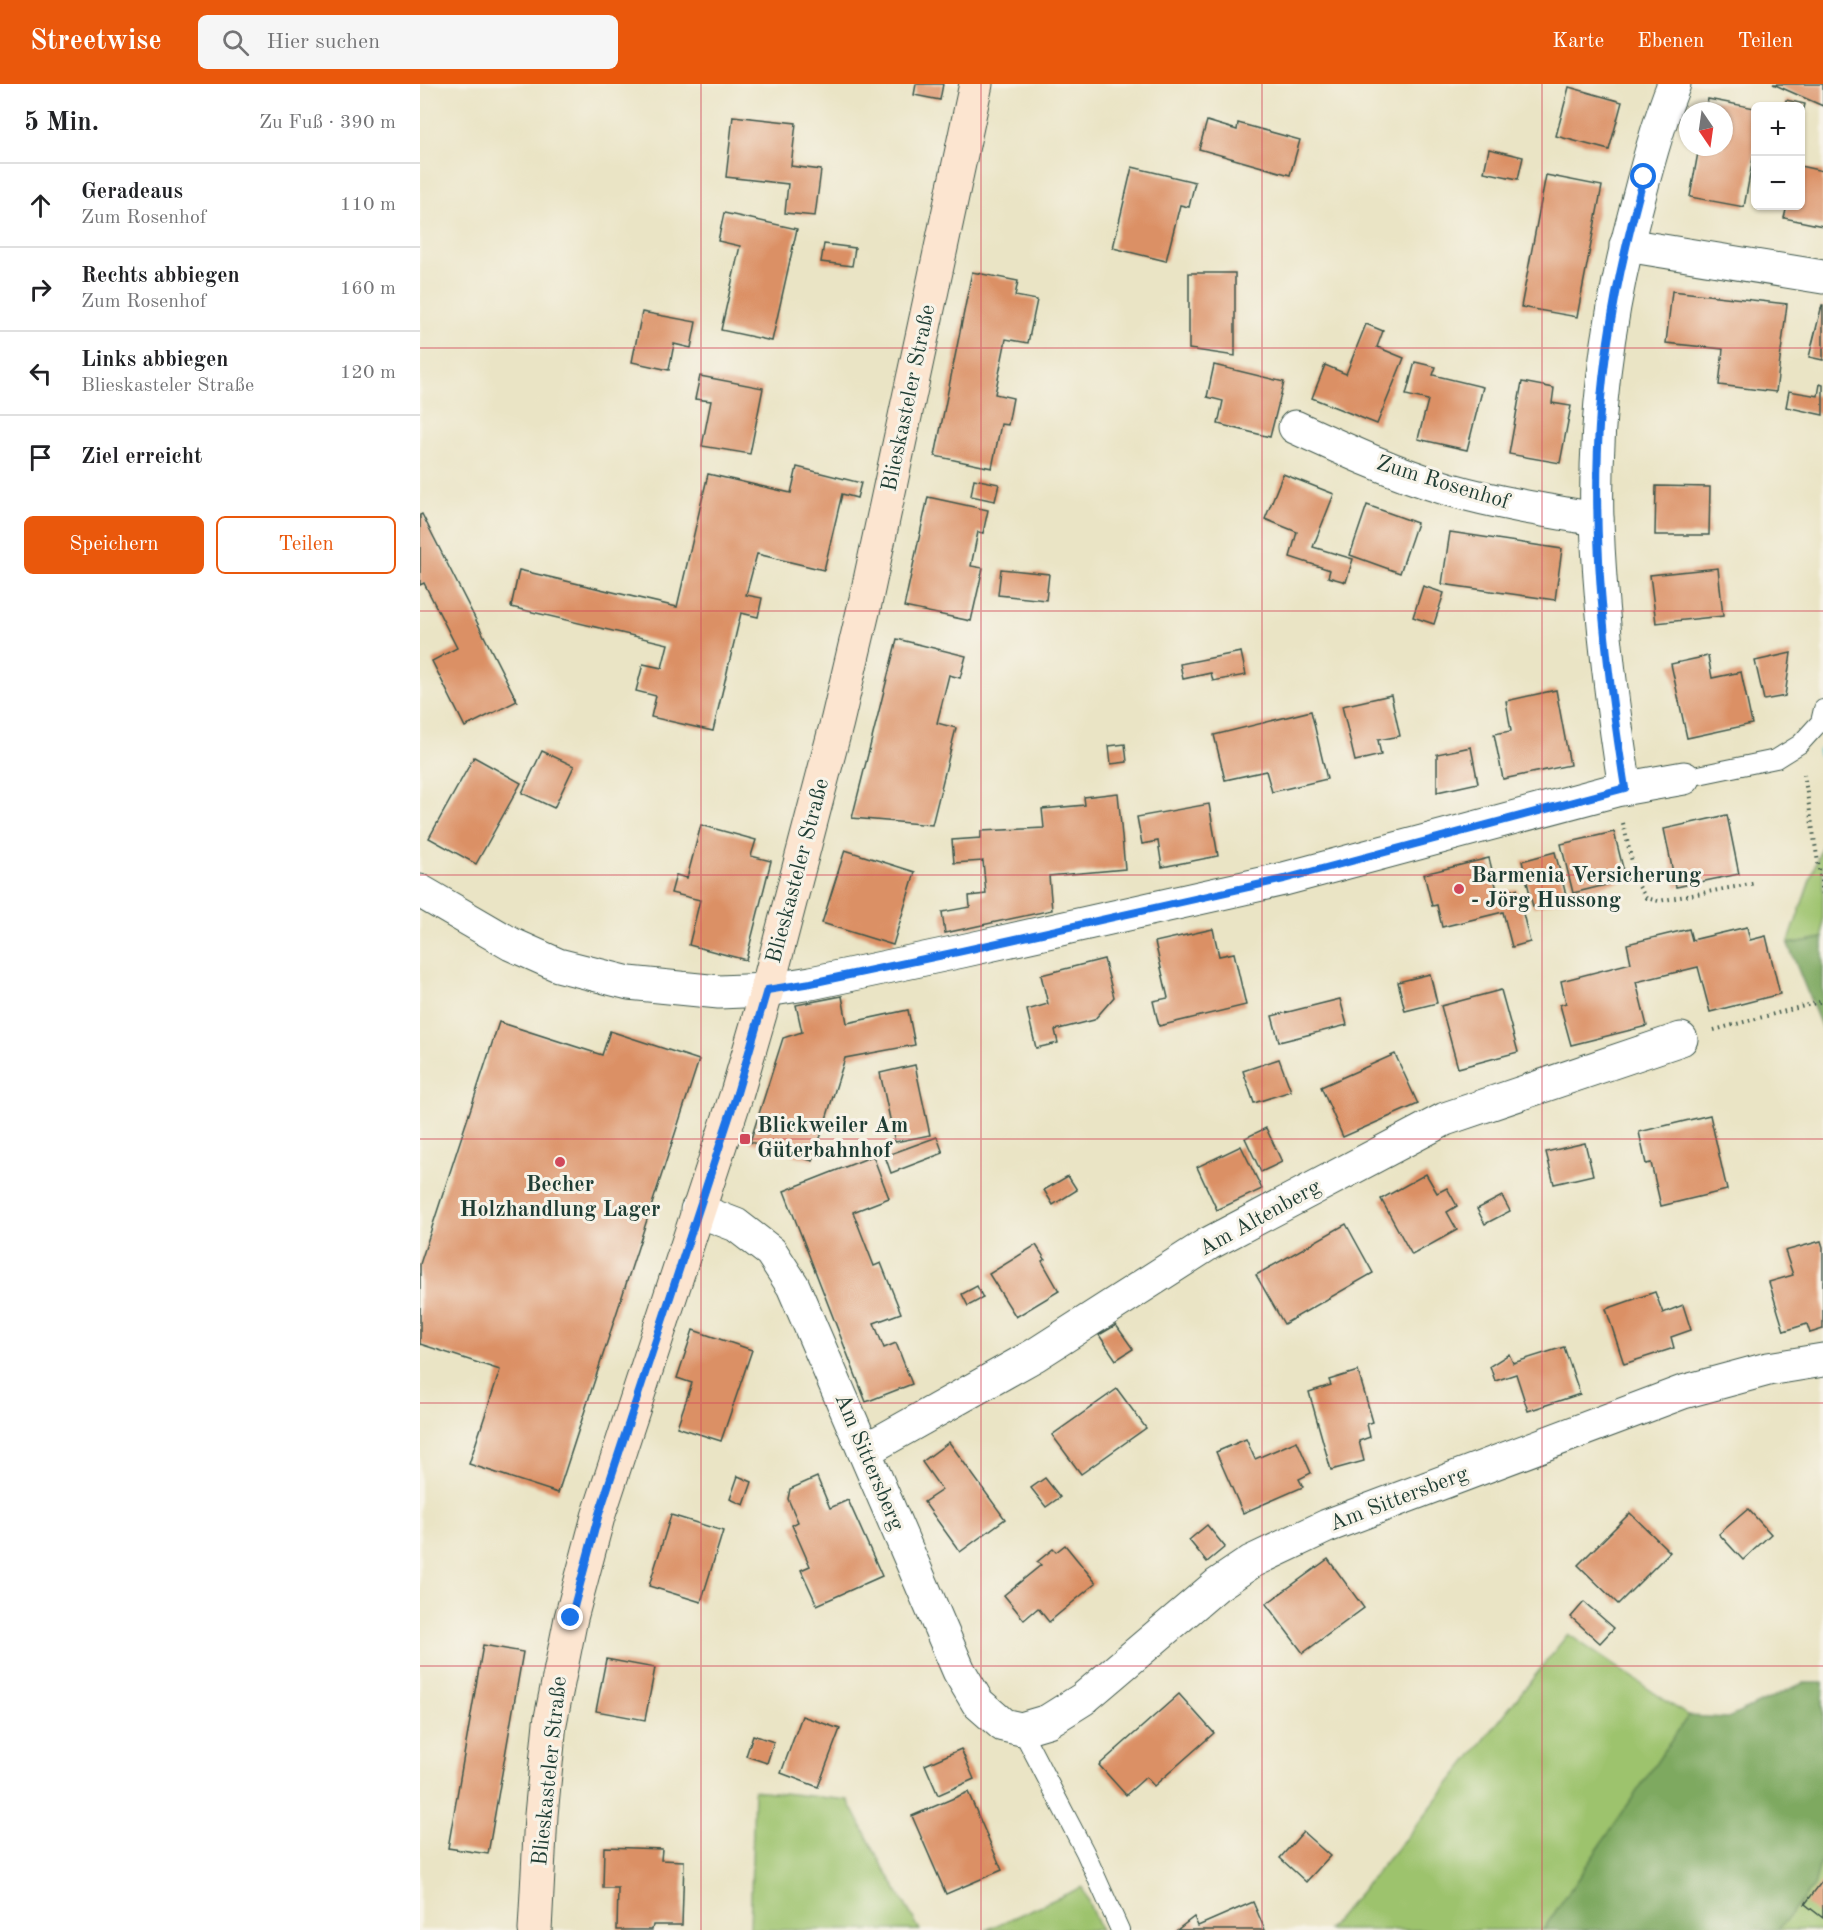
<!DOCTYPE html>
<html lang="de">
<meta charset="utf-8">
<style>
:root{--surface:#fff;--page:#f6f6f6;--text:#202124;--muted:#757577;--line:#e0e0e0;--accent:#ea580c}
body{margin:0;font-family:"Old Standard TT",serif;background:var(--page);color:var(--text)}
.controls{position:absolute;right:18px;top:18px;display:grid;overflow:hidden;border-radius:9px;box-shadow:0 2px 4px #0004}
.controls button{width:54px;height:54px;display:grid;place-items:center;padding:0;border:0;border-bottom:2px solid var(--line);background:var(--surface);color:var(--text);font:30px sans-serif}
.compass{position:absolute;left:1259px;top:18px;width:54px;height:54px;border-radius:50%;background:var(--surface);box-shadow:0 2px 4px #0004;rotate:167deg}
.stop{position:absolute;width:18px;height:18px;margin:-14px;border:4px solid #1a73e8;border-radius:50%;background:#fff}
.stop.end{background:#1a73e8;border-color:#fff;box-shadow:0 2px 6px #0008}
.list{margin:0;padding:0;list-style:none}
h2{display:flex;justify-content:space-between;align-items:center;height:78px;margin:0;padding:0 24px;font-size:26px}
h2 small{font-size:20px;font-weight:400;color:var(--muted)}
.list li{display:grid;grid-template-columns:39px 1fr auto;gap:18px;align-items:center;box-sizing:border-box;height:84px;padding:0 24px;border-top:2px solid var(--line)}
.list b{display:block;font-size:22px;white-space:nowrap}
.list p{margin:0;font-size:20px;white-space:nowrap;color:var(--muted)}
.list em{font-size:20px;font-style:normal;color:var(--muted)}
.actions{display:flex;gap:12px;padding:18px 24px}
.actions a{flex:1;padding:14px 0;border:2px solid var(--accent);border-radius:9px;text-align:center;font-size:21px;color:var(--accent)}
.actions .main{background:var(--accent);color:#fff}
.icon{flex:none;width:33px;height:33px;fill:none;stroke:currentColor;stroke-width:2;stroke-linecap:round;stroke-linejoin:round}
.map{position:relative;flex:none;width:1403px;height:1846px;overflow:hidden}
header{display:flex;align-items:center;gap:36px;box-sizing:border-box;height:84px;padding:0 30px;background:var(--accent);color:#fff}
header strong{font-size:28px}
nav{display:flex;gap:33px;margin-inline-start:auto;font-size:21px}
.search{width:420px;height:54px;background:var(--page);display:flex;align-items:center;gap:15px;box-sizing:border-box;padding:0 21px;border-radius:9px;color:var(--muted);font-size:22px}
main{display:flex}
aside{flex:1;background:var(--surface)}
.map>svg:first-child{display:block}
.green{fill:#9dc36d;stroke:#5e8050;stroke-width:1.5}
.forest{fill:#7ea960;stroke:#4e734a;stroke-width:1.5}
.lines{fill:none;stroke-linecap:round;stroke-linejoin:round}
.stream{stroke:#5bc6d3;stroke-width:10}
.building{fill:#db9065}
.lane-casing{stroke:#3d564a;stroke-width:20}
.street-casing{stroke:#3d564a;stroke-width:35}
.secondary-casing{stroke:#3d564a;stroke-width:35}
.path{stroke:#3d564a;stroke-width:4;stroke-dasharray:1.5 4.5;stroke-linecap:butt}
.lane{stroke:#fff;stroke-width:18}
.street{stroke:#fff;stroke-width:33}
.secondary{stroke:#fce5d0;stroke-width:33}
.route{stroke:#1a73e8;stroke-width:8}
.grid{fill:none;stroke:#d1495b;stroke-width:1.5;stroke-opacity:0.55}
.poi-dot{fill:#d1495b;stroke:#f7f3e8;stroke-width:2}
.labels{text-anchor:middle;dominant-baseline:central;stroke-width:6;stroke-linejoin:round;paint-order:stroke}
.street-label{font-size:22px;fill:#1f3d34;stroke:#f7f3e8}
.poi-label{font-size:22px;font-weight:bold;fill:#1f3d34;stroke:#f7f3e8;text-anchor:start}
</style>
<header>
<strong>Streetwise</strong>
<div class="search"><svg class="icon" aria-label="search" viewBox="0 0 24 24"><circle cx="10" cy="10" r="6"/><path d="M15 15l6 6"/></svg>Hier suchen</div>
<nav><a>Karte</a><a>Ebenen</a><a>Teilen</a></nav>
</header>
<main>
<aside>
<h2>5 Min.<small>Zu Fuß · 390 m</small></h2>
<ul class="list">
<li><svg class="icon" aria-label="ahead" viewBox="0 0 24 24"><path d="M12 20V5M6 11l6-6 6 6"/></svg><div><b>Geradeaus</b><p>Zum Rosenhof</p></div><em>110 m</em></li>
<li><svg class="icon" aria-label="right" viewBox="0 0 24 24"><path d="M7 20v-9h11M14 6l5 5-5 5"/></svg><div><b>Rechts abbiegen</b><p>Zum Rosenhof</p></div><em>160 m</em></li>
<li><svg class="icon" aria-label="left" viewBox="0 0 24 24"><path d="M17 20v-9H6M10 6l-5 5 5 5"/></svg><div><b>Links abbiegen</b><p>Blieskasteler Straße</p></div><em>120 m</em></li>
<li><svg class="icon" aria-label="arrive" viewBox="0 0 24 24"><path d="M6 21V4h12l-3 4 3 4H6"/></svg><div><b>Ziel erreicht</b></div></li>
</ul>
<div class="actions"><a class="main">Speichern</a><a>Teilen</a></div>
</aside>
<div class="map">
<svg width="1403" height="1846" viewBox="0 0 1403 1846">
<rect width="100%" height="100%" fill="#f7f3e8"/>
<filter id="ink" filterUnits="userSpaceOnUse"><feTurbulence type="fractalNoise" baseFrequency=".0167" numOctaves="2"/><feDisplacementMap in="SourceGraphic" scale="12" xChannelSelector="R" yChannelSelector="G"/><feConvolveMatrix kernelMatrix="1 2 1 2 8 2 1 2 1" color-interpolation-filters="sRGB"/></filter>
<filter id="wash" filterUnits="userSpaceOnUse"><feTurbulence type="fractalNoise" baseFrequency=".008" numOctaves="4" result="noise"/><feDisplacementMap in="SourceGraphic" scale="24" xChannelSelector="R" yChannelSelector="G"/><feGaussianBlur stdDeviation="1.35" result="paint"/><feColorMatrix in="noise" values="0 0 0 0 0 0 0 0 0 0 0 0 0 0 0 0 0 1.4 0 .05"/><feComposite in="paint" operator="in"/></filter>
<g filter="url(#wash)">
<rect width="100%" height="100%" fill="#eae4c5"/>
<!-- green -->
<g class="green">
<polygon points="1403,758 1403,854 1368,860"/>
<polygon points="1148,1550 1268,1632 1123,1846 908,1846 995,1743"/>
<polygon points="334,1706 428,1716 456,1770 500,1846 330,1846"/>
<polygon points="1403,1768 1403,1846 1358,1846 1394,1802"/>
<polygon points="662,1803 680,1846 566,1846"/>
</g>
<!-- forest -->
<g class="forest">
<polygon points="1403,854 1403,947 1368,860"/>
<polygon points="1383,1599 1403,1599 1403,1768 1394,1802 1358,1846 1123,1846 1268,1632 1308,1634"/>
</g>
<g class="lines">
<!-- stream -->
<polyline class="stream" points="1402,669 1403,669"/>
</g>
<g id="blocks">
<!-- building -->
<g class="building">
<polygon points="496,0 523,0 520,16 494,11"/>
<polygon points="1353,0 1403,0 1403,22"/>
<polygon points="1149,3 1202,18 1189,66 1136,52"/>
<polygon points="1288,15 1335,24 1335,64 1324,123 1270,113 1279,63 1304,63 1304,27 1286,27"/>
<polygon points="1366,16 1385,20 1381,37 1380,22 1364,22"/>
<polygon points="313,32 376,39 371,82 401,86 395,132 365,129 368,100 306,93"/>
<polygon points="787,37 817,46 818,39 880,56 870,91 779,65"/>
<polygon points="1069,65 1103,73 1098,95 1064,88"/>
<polygon points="1380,82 1403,87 1403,142 1364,134 1367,122 1380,122"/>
<polygon points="712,83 775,98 769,123 760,121 746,177 693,164"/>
<polygon points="1126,91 1182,102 1157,233 1101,223"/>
<polygon points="304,129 377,145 352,257 301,246 320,162 298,157"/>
<polygon points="404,160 435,164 432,182 401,178"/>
<polygon points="552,188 598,197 595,212 617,216 608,259 586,255 575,310 593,314 588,341 581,340 572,384 515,372"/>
<polygon points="769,189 815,189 815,272 769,265"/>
<polygon points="1252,207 1367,220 1356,308 1299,301 1303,265 1246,259"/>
<polygon points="1402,221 1403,221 1403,276 1389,273"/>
<polygon points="222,228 276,238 271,264 254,260 249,286 212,278"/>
<polygon points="946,240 963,247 957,263 984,274 957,340 892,314 905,281 926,290"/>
<polygon points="995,278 1016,283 1013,291 1063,303 1047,366 998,355 1008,316 986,311"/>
<polygon points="794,281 864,298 850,353 798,340 803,317 787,313"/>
<polygon points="280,292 343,304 330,370 282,362 291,317 275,315"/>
<polygon points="1102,298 1134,304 1132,319 1151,322 1140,379 1089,370"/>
<polygon points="1400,300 1403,301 1403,331 1366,323 1369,307 1398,312"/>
<polygon points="377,383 441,399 437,414 422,410 404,486 337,470 326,511 342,514 338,533 321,529 293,647 231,633 236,612 216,607 223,580 242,584 248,560 91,523 99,486 257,523 288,390 371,409"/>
<polygon points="863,390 914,410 893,463 933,475 926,498 908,493 910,486 870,473 877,448 845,435"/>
<polygon points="554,395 579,400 575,417 551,412"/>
<polygon points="1236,402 1290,403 1289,451 1235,451"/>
<polygon points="508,413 568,426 563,449 558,448 551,482 563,484 551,537 484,523"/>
<polygon points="947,421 997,439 980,489 930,471"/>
<polygon points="2,430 97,617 45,643 12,577 37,564 4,499 0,501 0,431"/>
<polygon points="1030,448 1142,465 1135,516 1022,500"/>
<polygon points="1298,484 1303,532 1236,539 1230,491"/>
<polygon points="581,485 629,490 626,516 578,511"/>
<polygon points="1003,502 1024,509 1014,540 993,533"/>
<polygon points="477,555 546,572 540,594 529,591 517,639 536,644 512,741 432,734"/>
<polygon points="821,568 826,591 793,597 791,589 763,595 760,580"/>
<polygon points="1371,569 1365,612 1344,616 1335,577"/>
<polygon points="1288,572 1292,594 1321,588 1332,640 1267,654 1251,580"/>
<polygon points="1136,606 1150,681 1083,695 1074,650 1091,647 1086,617"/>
<polygon points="971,611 980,652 958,656 961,671 935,677 922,622"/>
<polygon points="891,627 907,695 852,708 846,687 805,696 794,651"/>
<polygon points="705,660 707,678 691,680 689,662"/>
<polygon points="1051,663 1058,699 1017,708 1017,670"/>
<polygon points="122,667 154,682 134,724 102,709"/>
<polygon points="54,673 101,699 56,780 9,754"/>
<polygon points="698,709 705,785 629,792 632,826 525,849 522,828 550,823 549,812 566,810 563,777 534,779 532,756 561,754 561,747 624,744 622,725 665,721 664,713"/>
<polygon points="789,720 798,772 742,783 738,757 722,760 717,733"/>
<polygon points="1307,731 1319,790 1256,803 1244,745"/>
<polygon points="281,741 336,756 331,772 351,777 326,876 269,861 280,816 251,809 256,791 267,794"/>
<polygon points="1194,748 1206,796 1153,809 1141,760"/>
<polygon points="425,766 495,788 473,861 402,839"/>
<polygon points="1135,768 1147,815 1113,823 1102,777"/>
<polygon points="1069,774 1078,810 1097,805 1110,858 1092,863 1083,828 1022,843 1017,821 1012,822 1004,790"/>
<polygon points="1327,843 1330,856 1346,852 1360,910 1290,928 1278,883 1216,898 1227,942 1151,961 1140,921 1146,919 1141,897 1211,879 1207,860 1269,845 1272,856"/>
<polygon points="793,845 799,872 814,869 826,921 739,942 733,917 748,914 735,858"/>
<polygon points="684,875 694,913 674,936 635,946 638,959 616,964 607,926 628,920 621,891"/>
<polygon points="1010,890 1017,919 985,927 978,898"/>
<polygon points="1081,906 1098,968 1038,984 1021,922"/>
<polygon points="422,912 427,939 488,926 495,961 425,974 393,1077 330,1058 363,954 382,948 376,921"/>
<polygon points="920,915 927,941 859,958 852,932"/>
<polygon points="79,938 182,971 190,947 279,976 138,1409 49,1380 80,1286 0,1260 0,1180"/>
<polygon points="975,970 998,1020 923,1053 901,1003"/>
<polygon points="859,975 871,1007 834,1019 823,987"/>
<polygon points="495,981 510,1051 475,1058 460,989"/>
<polygon points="1290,1031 1307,1106 1241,1122 1231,1079 1226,1080 1219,1048"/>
<polygon points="846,1044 862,1078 841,1088 825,1054"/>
<polygon points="517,1053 523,1069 471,1089 465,1072"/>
<polygon points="1165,1059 1173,1091 1134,1100 1126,1068"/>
<polygon points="821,1062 842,1105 797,1126 777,1083"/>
<polygon points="453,1072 469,1114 433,1128 454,1182 461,1179 481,1229 454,1239 464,1264 476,1259 492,1300 446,1318 364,1107"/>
<polygon points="1006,1090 1017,1109 1027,1104 1037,1122 1027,1128 1037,1146 992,1171 961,1115"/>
<polygon points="648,1092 657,1106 633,1121 624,1106"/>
<polygon points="1082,1112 1090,1127 1065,1140 1057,1125"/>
<polygon points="926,1140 953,1189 864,1240 836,1191"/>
<polygon points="1401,1157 1403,1163 1403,1245 1390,1249 1387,1240 1364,1247 1349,1198 1373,1191 1365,1167"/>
<polygon points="616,1161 625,1175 622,1177 639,1207 596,1233 569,1190"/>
<polygon points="557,1202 563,1214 548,1222 542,1210"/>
<polygon points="1235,1208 1243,1229 1263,1221 1271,1246 1251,1253 1254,1264 1204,1280 1186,1225"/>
<polygon points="696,1241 713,1265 696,1276 679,1251"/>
<polygon points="273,1246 332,1266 301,1357 257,1343 272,1299 257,1294"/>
<polygon points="1144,1263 1160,1310 1108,1327 1096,1290 1075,1297 1070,1282 1089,1270 1093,1279"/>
<polygon points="938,1287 953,1338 947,1340 950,1353 939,1357 944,1377 911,1386 889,1308 911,1301 909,1296"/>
<polygon points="697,1305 726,1344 661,1390 632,1351"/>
<polygon points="826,1355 835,1375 877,1357 891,1389 879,1395 883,1403 823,1429 796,1368"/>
<polygon points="529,1358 585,1435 540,1468 504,1418 522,1406 502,1378"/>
<polygon points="318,1392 332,1398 324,1421 310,1415"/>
<polygon points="397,1393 410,1424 428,1416 462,1492 397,1521 381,1486 390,1482 372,1441 378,1438 368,1415 370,1405"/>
<polygon points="625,1394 640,1413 626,1423 611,1404"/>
<polygon points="1328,1425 1351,1450 1323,1476 1299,1450"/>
<polygon points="1210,1429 1250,1468 1198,1520 1158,1481"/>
<polygon points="251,1431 303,1447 281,1518 229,1502"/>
<polygon points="787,1441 805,1463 787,1478 769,1456"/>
<polygon points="645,1461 676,1499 629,1538 618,1524 604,1536 584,1511 621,1481 617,1478 633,1465 636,1468"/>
<polygon points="908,1475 944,1524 883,1569 846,1520"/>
<polygon points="1164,1518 1194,1544 1180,1559 1151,1533"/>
<polygon points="63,1561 103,1568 68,1770 28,1764"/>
<polygon points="186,1575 235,1584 225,1636 176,1627"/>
<polygon points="759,1610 794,1649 734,1702 726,1693 706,1711 679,1681"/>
<polygon points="382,1632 420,1645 398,1703 361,1689"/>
<polygon points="333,1651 354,1658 347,1679 326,1672"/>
<polygon points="541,1665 554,1695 518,1711 505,1681"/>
<polygon points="548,1708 582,1786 526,1810 492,1732"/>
<polygon points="883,1748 910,1772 886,1798 860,1774"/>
<polygon points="184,1763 242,1765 241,1776 264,1777 262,1841 233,1841 232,1846 197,1846 198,1804 183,1804"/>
<polygon points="1403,1796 1403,1834 1385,1820"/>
<polygon points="833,1818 845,1846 757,1846 774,1833 778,1842"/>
</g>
</g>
</g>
<g filter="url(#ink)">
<use href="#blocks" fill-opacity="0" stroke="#3d564a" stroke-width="1.5"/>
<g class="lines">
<!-- lane casing -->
<g class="lane-casing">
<g id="lane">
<polyline points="1264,694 1356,675 1380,660 1400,638 1403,625"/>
<polyline points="601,1645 665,1768 700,1846"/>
</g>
</g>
<!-- street casing -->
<g class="street-casing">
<g id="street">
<polyline points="1206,161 1403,193"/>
<path d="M875 343C925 366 975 389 1028 405 1077 419 1127 427 1177 435"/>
<path d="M1205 704C1191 615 1180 527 1177 437 1174 330 1190 220 1218 117 1228 78 1239 37 1254 0"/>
<polyline points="0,807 91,860 138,881 209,899 299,908 347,906 391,899 542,867 864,795 1196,706 1264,694"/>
<polyline points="277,1126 316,1141 351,1168 373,1202 539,1587 558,1619 583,1641 601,1645 628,1637 663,1615 797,1501 831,1478 907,1442 1263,1308 1348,1285 1403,1276"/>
<polyline points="444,1367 615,1271 788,1160 1025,1035 1261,955"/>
</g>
</g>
<!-- secondary casing -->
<g class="secondary-casing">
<polyline id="secondary" points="115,1846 121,1731 130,1639 151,1534 178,1433 317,1009 347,906 417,638 446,515 556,0"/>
</g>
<!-- path -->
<g class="path">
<polyline points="1384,690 1403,810"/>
<polyline points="1203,739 1217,799 1226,814 1239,817 1336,799"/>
<polyline points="1294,946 1403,917"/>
</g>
<!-- lane -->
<use href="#lane" class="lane"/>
<!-- street -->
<use href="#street" class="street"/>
<!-- secondary -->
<use href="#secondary" class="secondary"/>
</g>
</g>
<g class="lines" filter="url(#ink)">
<!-- route -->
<path class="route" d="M151 1534 178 1433 317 1009 347 906 391 899 542 867 864 795 1205 704C1182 557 1165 405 1188 257 1196 201 1209 147 1224 93"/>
</g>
<!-- grid -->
<path class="grid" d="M281 0V1846M561 0V1846M842 0V1846M1122 0V1846M0 264H1403M0 527H1403M0 791H1403M0 1055H1403M0 1319H1403M0 1582H1403"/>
<!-- markers -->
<g class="poi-dot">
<circle cx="1039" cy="805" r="6"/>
<rect x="319" y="1049" width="12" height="12" rx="3"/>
<circle cx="140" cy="1078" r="6"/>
</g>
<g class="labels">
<!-- street labels -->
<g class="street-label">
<text transform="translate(489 314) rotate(-78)">Blieskasteler Straße</text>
<text transform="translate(1023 399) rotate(17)">Zum Rosenhof</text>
<text transform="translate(378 787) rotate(-75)">Blieskasteler Straße</text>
<text transform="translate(840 1134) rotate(-29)">Am Altenberg</text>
<text transform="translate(449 1378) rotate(67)">Am Sittersberg</text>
<text transform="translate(979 1415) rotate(-21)">Am Sittersberg</text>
<text transform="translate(130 1687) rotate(-84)">Blieskasteler Straße</text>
</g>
<!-- poi labels -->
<g class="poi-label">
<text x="1051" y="792">Barmenia Versicherung<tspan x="1051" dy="25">- Jörg Hussong</tspan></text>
<text x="337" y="1042">Blickweiler Am<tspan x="337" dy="25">Güterbahnhof</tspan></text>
<text x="140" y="1101" text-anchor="middle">Becher<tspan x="140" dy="25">Holzhandlung Lager</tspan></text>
</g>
</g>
</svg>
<div class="controls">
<button>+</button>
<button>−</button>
</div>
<svg class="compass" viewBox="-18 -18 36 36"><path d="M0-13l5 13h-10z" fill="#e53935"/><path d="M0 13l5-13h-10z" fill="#757577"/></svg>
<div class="stop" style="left:1224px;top:93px"></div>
<div class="stop end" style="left:151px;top:1534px"></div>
</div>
</main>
